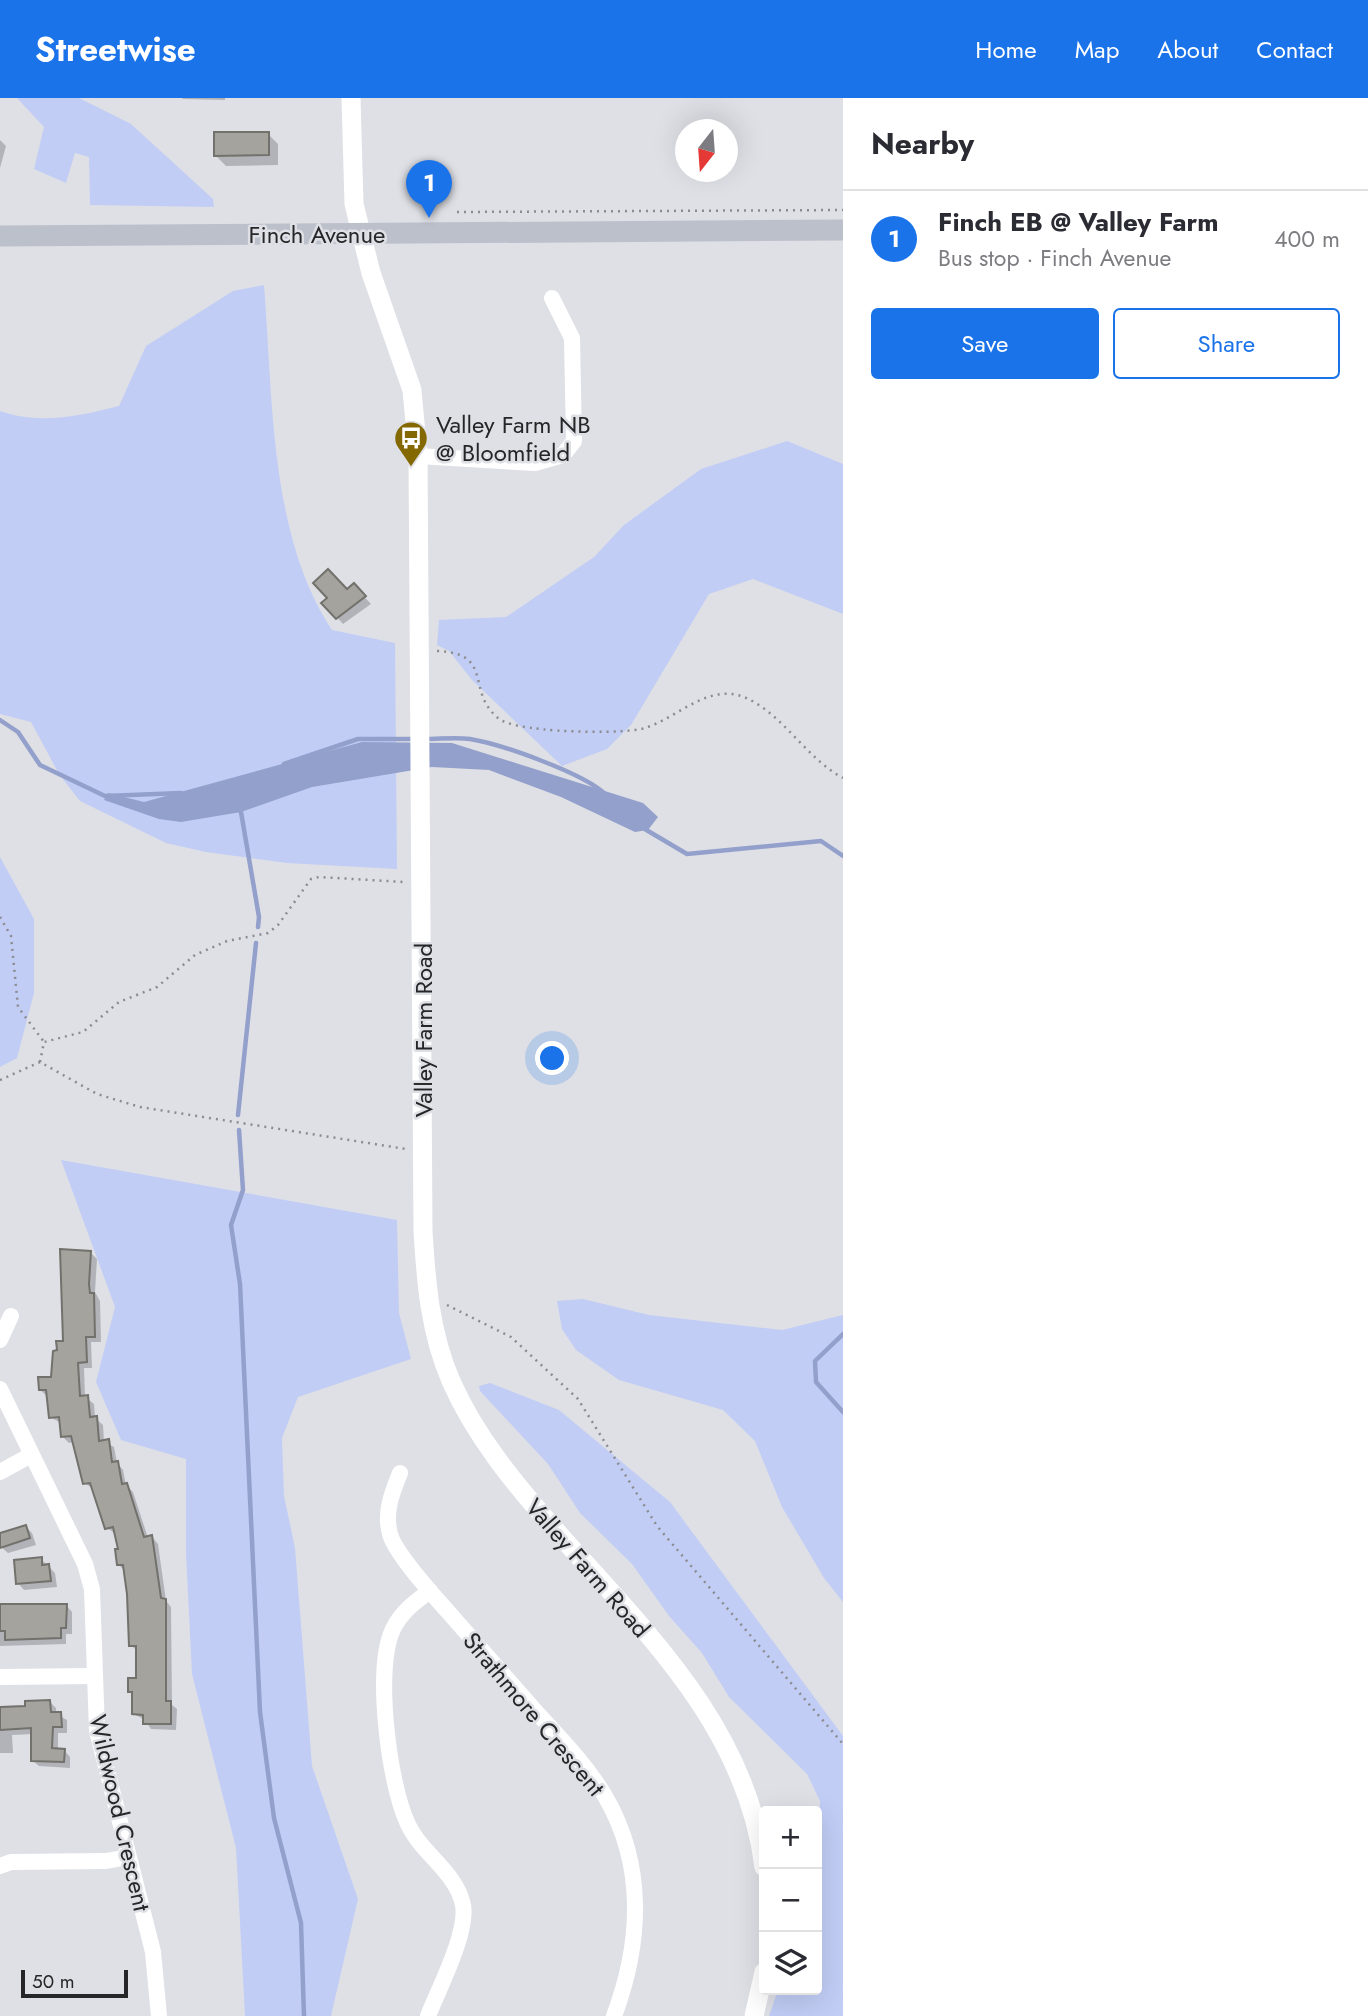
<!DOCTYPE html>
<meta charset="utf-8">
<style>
:root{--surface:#fff;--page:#f7f7f7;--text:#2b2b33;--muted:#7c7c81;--line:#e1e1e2;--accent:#1a73e8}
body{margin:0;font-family:Jost,sans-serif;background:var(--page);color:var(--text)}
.controls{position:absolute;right:21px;bottom:21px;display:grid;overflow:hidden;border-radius:7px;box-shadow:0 7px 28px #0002}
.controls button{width:63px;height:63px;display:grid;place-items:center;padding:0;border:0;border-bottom:2px solid var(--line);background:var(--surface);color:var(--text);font:35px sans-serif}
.compass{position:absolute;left:675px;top:21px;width:63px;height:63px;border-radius:50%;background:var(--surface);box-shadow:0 7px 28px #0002;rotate:197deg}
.scale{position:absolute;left:21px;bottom:18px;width:107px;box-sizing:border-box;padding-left:7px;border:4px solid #262628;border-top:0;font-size:19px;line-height:24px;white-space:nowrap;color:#262628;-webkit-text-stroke:5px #dfe0e6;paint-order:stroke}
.you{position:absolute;left:553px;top:961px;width:24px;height:24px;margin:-18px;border:5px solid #fff;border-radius:50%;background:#1a73e8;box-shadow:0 0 0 10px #1a73e833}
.badge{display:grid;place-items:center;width:46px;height:46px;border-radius:50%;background:var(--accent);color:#fff;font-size:23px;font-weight:700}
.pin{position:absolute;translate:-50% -58px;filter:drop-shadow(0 2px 4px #0008)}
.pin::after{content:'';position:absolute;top:37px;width:24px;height:21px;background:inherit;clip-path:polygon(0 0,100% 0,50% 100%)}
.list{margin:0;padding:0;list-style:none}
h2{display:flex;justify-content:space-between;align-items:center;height:91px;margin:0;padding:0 28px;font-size:30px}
h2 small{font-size:23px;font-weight:400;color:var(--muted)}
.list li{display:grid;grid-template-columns:46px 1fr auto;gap:21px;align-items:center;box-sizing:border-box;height:98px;padding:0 28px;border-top:2px solid var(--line)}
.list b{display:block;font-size:26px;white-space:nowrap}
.list p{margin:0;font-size:23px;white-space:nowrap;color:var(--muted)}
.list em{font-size:23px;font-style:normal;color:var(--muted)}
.actions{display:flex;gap:14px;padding:21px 28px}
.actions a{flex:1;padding:16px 0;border:2px solid var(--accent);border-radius:7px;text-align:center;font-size:24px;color:var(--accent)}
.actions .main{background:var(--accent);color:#fff}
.icon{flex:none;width:38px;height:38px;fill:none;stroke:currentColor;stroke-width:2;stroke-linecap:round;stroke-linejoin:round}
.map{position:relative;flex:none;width:843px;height:1918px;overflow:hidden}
header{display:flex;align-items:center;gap:42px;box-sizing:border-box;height:98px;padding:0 35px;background:var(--accent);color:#fff}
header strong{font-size:33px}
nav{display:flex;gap:38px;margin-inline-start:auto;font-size:24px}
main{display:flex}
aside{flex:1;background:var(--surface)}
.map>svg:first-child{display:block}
.green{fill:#c1cdf5}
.water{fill:#93a0cb}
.shadow{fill:#0003}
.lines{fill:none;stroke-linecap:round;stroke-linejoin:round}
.stream{stroke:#93a0cb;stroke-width:4.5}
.building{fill:#a5a39e;stroke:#72716c;stroke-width:2}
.path{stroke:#8b8c90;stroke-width:2.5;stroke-dasharray:2 5;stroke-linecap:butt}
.minor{stroke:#fff;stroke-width:16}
.tertiary{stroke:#fff;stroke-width:19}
.secondary{stroke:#bcc0cb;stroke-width:21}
.labels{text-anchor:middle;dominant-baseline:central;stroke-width:5;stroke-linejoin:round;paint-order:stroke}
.street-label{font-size:24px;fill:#262628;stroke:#dfe0e6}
.poi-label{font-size:24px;fill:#262628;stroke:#dfe0e6;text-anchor:start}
</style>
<header>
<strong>Streetwise</strong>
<nav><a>Home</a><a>Map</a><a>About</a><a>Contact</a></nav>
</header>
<main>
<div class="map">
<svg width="843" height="1918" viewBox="0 0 843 1918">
<rect width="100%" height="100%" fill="#dfe0e6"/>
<!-- green -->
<g class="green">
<polygon points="17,0 79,0 131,26 213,101 214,109 90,107 89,59 75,55 66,85 34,71 44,29"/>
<path d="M264 187C273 298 269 437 332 532L395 545 397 771 287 765 206 754 166 745 80 703 59 676 31 624 0 616V313C39 327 80 318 119 308L146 248 233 193Z"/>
<polygon points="787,343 843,366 843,516 753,481 709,496 631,627 607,651 562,668 472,582 449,553 437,547 439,522 506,519 594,459 624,427 701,371"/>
<polygon points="0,759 34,821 34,895 17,960 0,969"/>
<polygon points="61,1062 397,1122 399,1215 411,1261 298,1299 282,1340 284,1398 295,1450 312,1668 358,1801 331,1918 245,1918 236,1750 192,1576 186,1455 186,1361 121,1342 96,1284 115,1209"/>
<polygon points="583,1201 649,1217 782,1232 843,1217 843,1504 824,1480 782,1409 755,1343 723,1312 619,1282 576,1252 562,1231 557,1203"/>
<polygon points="490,1285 559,1312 670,1404 843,1638 843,1918 769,1918 778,1892 817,1892 820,1703 807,1676 729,1599 702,1555 669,1518 632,1466 580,1415 548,1366 480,1293 479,1288"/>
</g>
<!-- water -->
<polygon class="water" points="362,644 452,645 643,705 658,719 648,732 635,734 561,699 489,672 432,669 312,689 241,714 181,724 159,721 104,702 108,695 144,704"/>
<!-- shadow -->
<g class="shadow">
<polygon points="182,0 225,0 225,2 183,1"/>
<polygon points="268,36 278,46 278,67 226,68 216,58"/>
<polygon points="0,42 6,48 0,70"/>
<polygon points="354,488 371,506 343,526 324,505"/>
<polygon points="90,1154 97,1161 95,1194 100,1203 101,1244 91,1244 92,1270 84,1270 85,1299 94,1306 95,1320 103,1327 104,1344 114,1349 117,1365 123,1372 126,1387 133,1394 148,1440 152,1439 158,1446 166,1503 171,1509 172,1607 177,1611 176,1632 151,1631 145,1622 134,1616 134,1597 130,1593 137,1581 137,1553 131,1547 125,1473 119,1467 120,1452 116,1436 107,1430 94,1391 84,1385 74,1344 69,1345 62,1338 61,1325 50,1319 47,1298 40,1292 53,1280"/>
<polygon points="26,1429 32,1435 36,1447 8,1455 1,1449 0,1437"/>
<polygon points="41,1461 55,1475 57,1489 24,1492 18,1485"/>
<polygon points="66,1507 72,1514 72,1536 66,1536 66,1546 0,1548 0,1508"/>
<polygon points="50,1604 56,1610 56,1616 67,1622 67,1635 58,1635 58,1652 64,1652 70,1659 70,1670 39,1668 32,1662 33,1636 12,1637 13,1655 0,1655 0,1610 27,1610"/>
</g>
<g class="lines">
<!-- stream -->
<g class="stream">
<polyline points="0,622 18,634 40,667 105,698 181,695"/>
<path d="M426 641C440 641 456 639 470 641 501 646 583 675 605 696"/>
<polyline points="284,666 358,641 414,641"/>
<polyline points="241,714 259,819 258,829"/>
<polyline points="643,730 687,756 821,743 843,758"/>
<polyline points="238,1017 256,845"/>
<polyline points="239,1032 243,1092 231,1127 240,1186 260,1614 274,1720 301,1825 304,1918"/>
<polyline points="843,1236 815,1263 816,1284 843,1314"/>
</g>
</g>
<!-- building -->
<g class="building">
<polygon points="214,34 269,34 269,57 214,58"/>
<polygon points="328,471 347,491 354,485 366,498 336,521 321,505 327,500 313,485"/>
<polygon points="60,1151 91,1153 89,1186 90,1195 94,1195 95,1239 86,1239 87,1264 78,1265 80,1298 88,1297 90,1319 97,1318 99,1343 109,1341 112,1364 118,1363 122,1386 127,1385 144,1439 152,1437 161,1500 166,1501 166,1603 171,1603 171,1626 143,1626 143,1617 132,1616 132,1594 128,1594 128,1580 136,1580 136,1548 129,1548 127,1496 123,1467 117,1467 115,1451 118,1451 113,1429 105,1431 90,1385 83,1386 71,1338 61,1339 59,1319 49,1320 46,1292 39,1292 38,1279 51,1279 53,1253 57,1252 56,1243 63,1243"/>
<polygon points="26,1427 30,1440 0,1450 0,1435"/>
<polygon points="42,1459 42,1467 49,1466 51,1483 16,1486 14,1462"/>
<polygon points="0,1506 67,1506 66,1530 61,1530 61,1540 5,1542 5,1533 0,1533"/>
<polygon points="50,1602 51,1614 61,1614 62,1629 53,1629 52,1650 65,1651 64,1664 31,1663 31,1630 0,1632 0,1609 25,1608 25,1603"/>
</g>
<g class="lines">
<!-- path -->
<g class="path">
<polyline points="457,114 843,112"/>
<path d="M437 553C495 555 465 593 498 620 505 626 523 629 533 630 556 634 625 636 645 630 682 618 713 579 754 604 787 623 809 662 843 680"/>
<polyline points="0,819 11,838 18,909 44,944"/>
<polyline points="40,964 44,944 83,934 119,904 157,889 195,857 227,843 268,835 278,827 311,781 319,779 404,784"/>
<polyline points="0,982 40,964 97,996 140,1009 406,1051"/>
<polyline points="447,1207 511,1239 578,1301 657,1428 843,1646"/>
</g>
<!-- minor -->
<g class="minor">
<polyline points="418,358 535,365 563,357 574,343 572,240 552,200"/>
<polyline points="0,1242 11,1218"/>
<polyline points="0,1291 85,1466 92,1491 97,1633 153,1854 159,1918"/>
<polyline points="0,1374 31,1357"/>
<path d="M400 1375C392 1395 384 1414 390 1436 395 1456 436 1500 450 1516 480 1550 509 1583 538 1616 562 1642 587 1668 605 1698 646 1768 641 1846 614 1918"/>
<polyline points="0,1579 94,1578"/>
<polyline points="0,1768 11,1764 106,1763 128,1759"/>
<path d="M428 1918C439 1890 468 1835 463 1807 456 1773 420 1755 407 1724 389 1685 374 1570 393 1531 401 1514 416 1503 430 1493"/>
</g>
<!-- tertiary -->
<g class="tertiary">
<path d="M351 0 354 106 371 175 412 292 418 358 423 1133C426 1184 430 1235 451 1283 476 1340 516 1387 557 1434 646 1534 747 1630 764 1769"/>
<polyline points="754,1918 764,1874"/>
</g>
<!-- secondary -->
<polyline class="secondary" points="0,138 843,132"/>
</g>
<!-- icons -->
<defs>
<g id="bus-pin" transform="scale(1.75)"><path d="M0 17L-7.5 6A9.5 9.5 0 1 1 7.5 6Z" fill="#846903" stroke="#dfe0e6"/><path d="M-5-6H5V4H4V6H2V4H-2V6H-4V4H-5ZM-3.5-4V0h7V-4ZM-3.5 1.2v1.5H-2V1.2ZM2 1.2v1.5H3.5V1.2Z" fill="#fff"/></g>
</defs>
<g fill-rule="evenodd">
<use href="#bus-pin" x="411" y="340"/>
</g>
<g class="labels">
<!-- street labels -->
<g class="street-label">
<text x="317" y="136">Finch Avenue</text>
<text transform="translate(423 932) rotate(-90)">Valley Farm Road</text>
<text transform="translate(588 1470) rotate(49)">Valley Farm Road</text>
<text transform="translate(534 1616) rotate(50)">Strathmore Crescent</text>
<text transform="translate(120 1715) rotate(77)">Wildwood Crescent</text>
</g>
<!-- poi labels -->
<g class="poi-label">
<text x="436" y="326">Valley Farm NB<tspan x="436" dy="28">@ Bloomfield</tspan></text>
</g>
</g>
</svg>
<div class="controls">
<button>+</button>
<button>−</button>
<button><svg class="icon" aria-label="layers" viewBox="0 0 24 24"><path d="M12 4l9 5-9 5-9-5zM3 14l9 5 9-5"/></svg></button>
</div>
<svg class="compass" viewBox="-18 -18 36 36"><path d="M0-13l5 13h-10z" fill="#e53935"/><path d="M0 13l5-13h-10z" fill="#7c7c81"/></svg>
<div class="scale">50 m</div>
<div class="you"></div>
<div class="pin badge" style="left:429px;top:120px">1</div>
</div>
<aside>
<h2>Nearby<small></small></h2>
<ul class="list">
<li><span class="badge">1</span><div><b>Finch EB @ Valley Farm</b><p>Bus stop · Finch Avenue</p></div><em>400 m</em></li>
</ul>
<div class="actions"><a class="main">Save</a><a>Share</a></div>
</aside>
</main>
